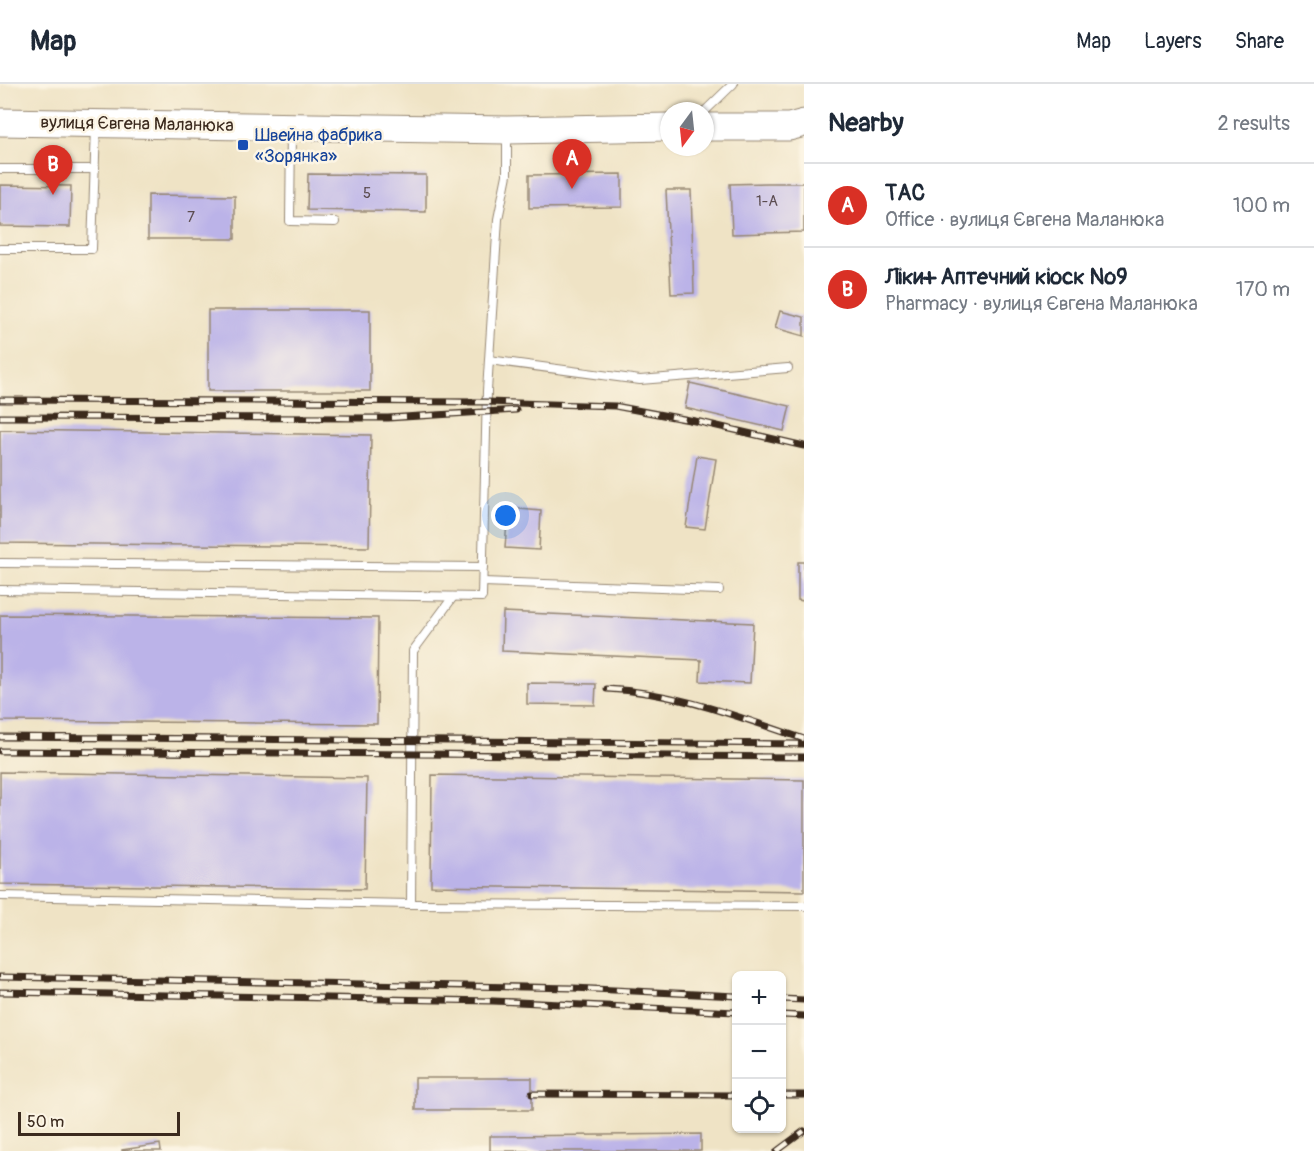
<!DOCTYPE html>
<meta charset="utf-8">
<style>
:root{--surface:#fff;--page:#f6f6f7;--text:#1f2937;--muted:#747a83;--line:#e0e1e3;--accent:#d93025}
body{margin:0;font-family:Pangolin,sans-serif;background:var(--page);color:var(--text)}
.controls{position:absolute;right:18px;bottom:18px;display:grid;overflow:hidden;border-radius:9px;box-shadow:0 2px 4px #0004}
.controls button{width:54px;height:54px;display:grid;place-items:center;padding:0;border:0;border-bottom:2px solid var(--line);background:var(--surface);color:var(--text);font:30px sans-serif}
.compass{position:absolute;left:660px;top:18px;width:54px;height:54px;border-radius:50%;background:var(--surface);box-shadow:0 2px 4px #0004;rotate:195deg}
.scale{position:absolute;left:18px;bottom:15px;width:162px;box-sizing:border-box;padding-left:6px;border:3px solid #3b2a1e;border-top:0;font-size:16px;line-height:21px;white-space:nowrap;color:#3b2a1e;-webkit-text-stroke:4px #fcf5e5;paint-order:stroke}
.you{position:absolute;left:506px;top:432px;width:21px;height:21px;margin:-15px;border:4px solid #fff;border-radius:50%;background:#1a73e8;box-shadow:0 0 0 9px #1a73e833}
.badge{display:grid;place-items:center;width:39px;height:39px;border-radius:50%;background:var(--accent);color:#fff;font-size:20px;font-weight:700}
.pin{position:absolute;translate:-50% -50px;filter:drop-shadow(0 2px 3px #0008)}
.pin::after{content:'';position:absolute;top:32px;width:21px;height:18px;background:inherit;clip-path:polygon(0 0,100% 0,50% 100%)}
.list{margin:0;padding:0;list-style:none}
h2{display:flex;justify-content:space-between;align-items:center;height:78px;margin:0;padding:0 24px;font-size:26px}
h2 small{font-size:20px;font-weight:400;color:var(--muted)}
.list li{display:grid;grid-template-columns:39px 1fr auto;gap:18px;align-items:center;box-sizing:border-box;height:84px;padding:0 24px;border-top:2px solid var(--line)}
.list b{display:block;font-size:22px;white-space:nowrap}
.list p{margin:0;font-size:20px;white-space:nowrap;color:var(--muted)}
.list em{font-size:20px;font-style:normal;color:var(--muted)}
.icon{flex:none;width:33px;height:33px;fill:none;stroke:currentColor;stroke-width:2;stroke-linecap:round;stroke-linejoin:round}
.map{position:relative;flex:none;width:804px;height:1067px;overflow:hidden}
header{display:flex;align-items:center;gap:36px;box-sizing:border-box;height:84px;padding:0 30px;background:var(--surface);border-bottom:2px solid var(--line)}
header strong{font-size:28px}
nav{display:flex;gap:33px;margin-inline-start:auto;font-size:21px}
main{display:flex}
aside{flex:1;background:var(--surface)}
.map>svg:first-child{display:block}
.building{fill:#bbb3e8}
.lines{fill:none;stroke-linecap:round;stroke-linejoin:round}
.service-casing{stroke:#958672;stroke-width:10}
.primary-casing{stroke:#958672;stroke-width:29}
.service{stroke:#fff;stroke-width:8}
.primary{stroke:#fff;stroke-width:27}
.rail-casing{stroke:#3b2a1e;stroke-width:7}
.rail{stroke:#fcf5e5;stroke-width:4.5;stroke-dasharray:14;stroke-linecap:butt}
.transit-dot{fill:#1a4fb4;stroke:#fcf5e5;stroke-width:2}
.labels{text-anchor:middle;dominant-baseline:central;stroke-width:5;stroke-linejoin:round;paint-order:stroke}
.number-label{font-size:15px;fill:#5b4c50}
.street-label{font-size:18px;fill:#3b2a1e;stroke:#fcf5e5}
.transit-label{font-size:18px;fill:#164399;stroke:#fcf5e5;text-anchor:start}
</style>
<header>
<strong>Map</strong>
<nav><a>Map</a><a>Layers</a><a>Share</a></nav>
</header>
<main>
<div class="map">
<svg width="804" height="1067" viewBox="0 0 804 1067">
<rect width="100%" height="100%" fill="#fcf5e5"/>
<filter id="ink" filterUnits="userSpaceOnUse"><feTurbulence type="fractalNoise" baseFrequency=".0167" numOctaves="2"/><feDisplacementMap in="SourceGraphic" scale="12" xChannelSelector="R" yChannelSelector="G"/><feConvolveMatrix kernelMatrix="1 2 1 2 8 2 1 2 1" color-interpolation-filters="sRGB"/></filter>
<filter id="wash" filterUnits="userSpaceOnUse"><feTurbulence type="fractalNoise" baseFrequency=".008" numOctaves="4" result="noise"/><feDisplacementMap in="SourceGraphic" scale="24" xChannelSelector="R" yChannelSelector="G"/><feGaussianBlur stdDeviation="1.35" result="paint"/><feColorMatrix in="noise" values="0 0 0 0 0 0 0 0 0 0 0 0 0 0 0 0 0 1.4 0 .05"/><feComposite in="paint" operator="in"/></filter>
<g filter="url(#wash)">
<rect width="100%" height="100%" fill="#efe3c5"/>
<g id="blocks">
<!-- building -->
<g class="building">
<polygon points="308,90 426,91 426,128 307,126"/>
<polygon points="622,90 622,123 529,124 529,91"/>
<polygon points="768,99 804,99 804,148 732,150 730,100"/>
<polygon points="0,101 71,102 70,143 0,142"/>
<polygon points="666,106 691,106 694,209 671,210"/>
<polygon points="148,111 235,112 235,155 148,155"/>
<rect x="208" y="226" width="162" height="81"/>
<polygon points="780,227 804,233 804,252 775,244"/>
<polygon points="690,299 790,322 784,347 685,324"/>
<polygon points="0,346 371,351 369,463 0,459"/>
<polygon points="697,372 716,375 705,445 686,443"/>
<polygon points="508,424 541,427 539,466 505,464"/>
<polygon points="798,478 804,478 804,517 798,516"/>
<polygon points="503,528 753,539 750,599 700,597 701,576 502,567"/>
<polygon points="0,531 378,534 377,640 0,637"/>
<polygon points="527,599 596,600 595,621 527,620"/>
<polygon points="0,688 367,694 365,805 0,800"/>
<polygon points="432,691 804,696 804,807 431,802"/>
<rect x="415" y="994" width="117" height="32"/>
<polygon points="701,1050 701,1067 490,1067 490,1052"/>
<polygon points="160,1060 161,1067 122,1067 122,1066"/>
</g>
</g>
</g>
<g filter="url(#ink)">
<use href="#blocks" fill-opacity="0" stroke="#958672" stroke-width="1.5"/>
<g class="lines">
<!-- service casing -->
<g class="service-casing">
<g id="service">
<polyline points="705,27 733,0"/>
<polyline points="291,46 290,137 335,138"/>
<polyline points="0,85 95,85"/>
<polyline points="0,165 92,165 96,42"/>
<polyline points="489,276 640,296 788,284"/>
<polyline points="0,479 483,483"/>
<polyline points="483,498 719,506"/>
<polyline points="0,506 482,513 487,307 498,135 507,91 507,49"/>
<polyline points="0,812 411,820 804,822"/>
<polyline points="411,820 413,567 453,513"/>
</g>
</g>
<!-- primary casing -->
<g class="primary-casing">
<g id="primary">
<polyline points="0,38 507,46 669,43"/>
<polyline points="705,43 789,43 804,39"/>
</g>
</g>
<!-- service -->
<use href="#service" class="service"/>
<!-- primary -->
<use href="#primary" class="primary"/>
<!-- rail casing -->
<g class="rail-casing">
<g id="rail">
<polyline points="0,316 487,318 615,322 700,338 804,362"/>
<polyline points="0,333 388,334 516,326"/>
<path d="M607 605C676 608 739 633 804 655"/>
<polyline points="0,653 804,660"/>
<polyline points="0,667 804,673"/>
<polyline points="0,893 573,904 736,912"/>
<polyline points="0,908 493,917 736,928"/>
<polyline points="782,915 804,916"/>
<polyline points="782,931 804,932"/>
<polyline points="532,1010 736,1011"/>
<polyline points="782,1011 804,1011"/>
<polyline points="777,1067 804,1047"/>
</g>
</g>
<!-- rail -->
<use href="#rail" class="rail"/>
</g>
</g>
<!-- markers -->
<rect class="transit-dot" x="237" y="55" width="12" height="12" rx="3"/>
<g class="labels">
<!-- number labels -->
<g class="number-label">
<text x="367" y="109">5</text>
<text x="767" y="117">1-А</text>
<text x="191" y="133">7</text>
</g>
<!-- street labels -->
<g class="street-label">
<text transform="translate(137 40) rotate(1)">вулиця Євгена Маланюка</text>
</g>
<!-- transit labels -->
<g class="transit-label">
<text x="255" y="51">Швейна фабрика<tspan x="255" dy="21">«Зорянка»</tspan></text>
</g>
</g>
</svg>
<div class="controls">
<button>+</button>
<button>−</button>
<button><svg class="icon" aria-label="locate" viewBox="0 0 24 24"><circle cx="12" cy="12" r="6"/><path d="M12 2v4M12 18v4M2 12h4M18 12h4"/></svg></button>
</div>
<svg class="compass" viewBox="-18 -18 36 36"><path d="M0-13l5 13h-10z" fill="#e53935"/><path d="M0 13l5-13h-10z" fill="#747a83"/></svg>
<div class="scale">50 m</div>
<div class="you"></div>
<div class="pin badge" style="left:572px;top:105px">A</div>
<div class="pin badge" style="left:53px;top:111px">B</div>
</div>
<aside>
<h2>Nearby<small>2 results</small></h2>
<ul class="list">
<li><span class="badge">A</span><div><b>ТАС</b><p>Office · вулиця Євгена Маланюка</p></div><em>100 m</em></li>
<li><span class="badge">B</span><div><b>Ліки+ Аптечний кіоск №9</b><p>Pharmacy · вулиця Євгена Маланюка</p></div><em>170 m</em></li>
</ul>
</aside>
</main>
